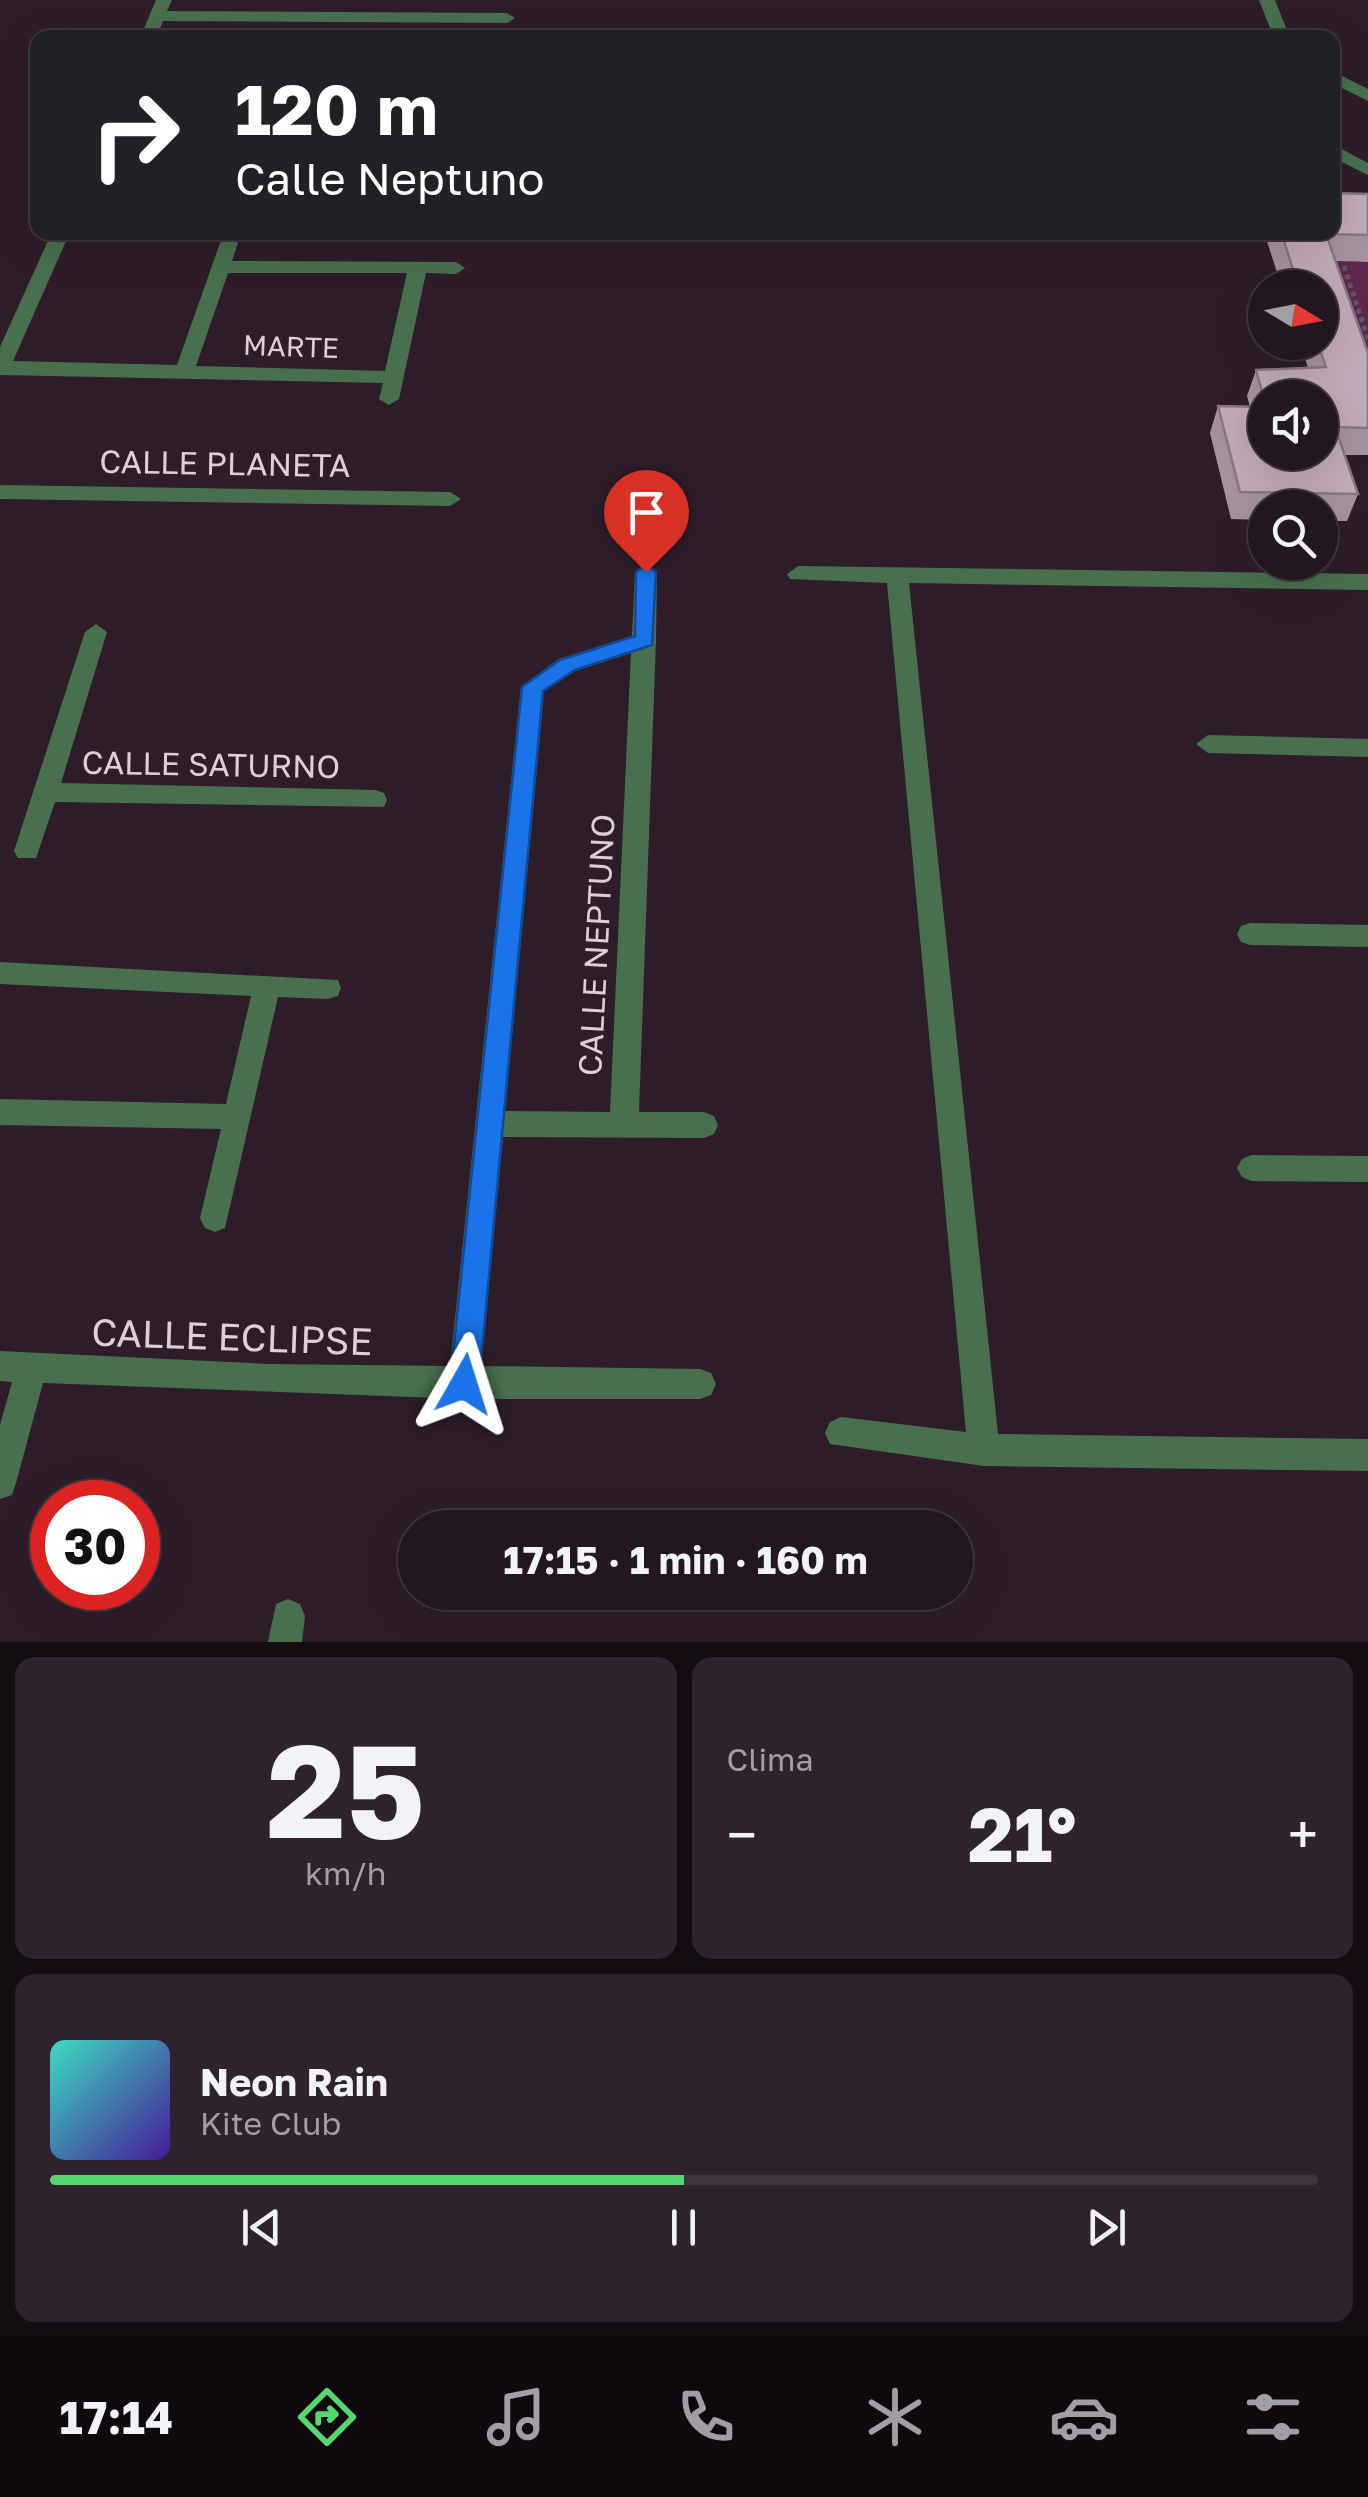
<!DOCTYPE html>
<html lang="es">
<head>
<meta charset="utf-8">
<style>
  :root { --surface:#22161f; --page:#2e232c; --text:#f1f3f6; --muted:#a29fa4; --line:#3f353d; --accent:#55d671 }
  body { margin:0; font-family:"Golos Text",sans-serif; background:var(--page); color:var(--text); height:100vh; display:flex; flex-direction:column; font-size:38px; white-space:nowrap }
  * { box-sizing:border-box; margin:0 }
  p { font-size:32px; color:var(--muted) }
  .icon { flex:none; width:55px; height:55px; fill:none; stroke:currentColor; stroke-width:2; stroke-linecap:round; stroke-linejoin:round }
  .map { position:relative; height:1642px; overflow:hidden }
  .sheet { display:flex; flex-direction:column; gap:15px; padding:15px; background:#130c11; flex:1 }
  .sheet>* { flex:none }
  .top-card { position:absolute; left:30px; top:30px; width:1310px; height:210px; border-radius:20px; box-shadow:0 10px 40px #0002,0 0 0 2px var(--line); background:#202124; color:#fff; overflow:hidden }
  .needle { width:65px; rotate:100deg }
  .tools { position:absolute; left:1248px; top:270px; display:grid; gap:20px }
  .tools a { display:grid; place-items:center; width:90px; height:90px; border-radius:50%; background:var(--surface); box-shadow:0 10px 40px #0002,0 0 0 2px var(--line); font-size:50px }
  .speed { position:absolute; left:30px; top:1480px; display:flex; gap:20px; font-size:50px; font-weight:700; text-align:center }
  .speed>* { display:grid; place-content:center; width:130px; height:130px; border-radius:50%; background:var(--surface); box-shadow:0 10px 40px #0002,0 0 0 2px var(--line); line-height:1 }
  .speed .limit { border:15px solid #d22; background:#fff; color:#111 }
  .pin { position:absolute; display:grid; place-items:center; width:85px; height:85px; color:#fff; margin:-102px -42px; border-radius:50% 50% 50% 0; rotate:-45deg; box-shadow:0 0 10px #0007 }
  .pin .icon { rotate:45deg }
  .me { position:absolute; width:110px; margin:-55px; rotate:6deg; stroke-linejoin:round; filter:drop-shadow(0 0 8px #0008) }
  .turn { display:flex; align-items:center; gap:35px; height:210px; padding:0 40px; font-size:45px }
  .turn .icon { width:130px; height:130px; stroke-width:2.5 }
  .turn b { display:block; font-size:70px; line-height:85px }
  .big { font-size:75px; font-weight:700; line-height:1.1 }
  .sheet .card { flex:1; display:flex; flex-direction:column; justify-content:center; gap:15px; min-width:0; padding:0 35px; border-radius:20px; background:var(--page) }
  .sheet .dial { align-items:center; gap:0 }
  .dial b { font-size:130px; line-height:1 }
  .song { display:flex; align-items:center; gap:30px }
  .cover { width:120px; height:120px; border-radius:15px; background:linear-gradient(135deg,hsl(170 70% 55%),hsl(260 70% 35%)) }
  .played { height:10px; border-radius:5px; background:linear-gradient(90deg,var(--accent) 50%,var(--line) 50%) }
  .keys { display:flex; justify-content:space-around; direction:ltr }
  .heat { display:flex; justify-content:space-between; align-items:center; font-size:55px; direction:ltr }
  .sheet .tiles { flex:1; display:grid; gap:15px; grid-template-columns:1fr 1fr }
  .card:last-child { grid-column:span 2 }
  .trip { position:absolute; left:398px; top:1510px; width:575px; height:100px; border-radius:50px; background:var(--surface); box-shadow:0 10px 40px #0002,0 0 0 2px var(--line); font-weight:700; line-height:100px; text-align:center }
  .tabs { display:flex; height:160px; justify-content:space-around; align-items:center; background:#0e090c; color:var(--muted) }
  .tabs .icon { width:70px; height:70px }
  .tabs .current { color:var(--accent) }
  .tabs b { font-size:45px; color:var(--text) }
  .map>svg:first-child { display:block }
  .green { fill:#5c284d }
  .lines { fill:none; stroke-linecap:round; stroke-linejoin:round }
  .path { stroke:#64545f; stroke-width:5; stroke-dasharray:5 4; stroke-linecap:butt }
  .minor { fill:#48704e; fill-rule:evenodd }
  .wall { fill:#a6929f; fill-rule:evenodd }
  .building { fill:#c1aab9; stroke:#877782; stroke-width:2.5 }
  .route { fill:#1a73e8; stroke:#114b97; stroke-width:2.5 }
  .labels { text-anchor:middle; dominant-baseline:central; stroke-width:10; stroke-linejoin:round; paint-order:stroke }
  .far-street-label { font-size:28px; fill:#dccfd7; stroke:#2e1d29 }
  .street-label { font-size:32px; fill:#dccfd7; stroke:#2e1d29 }
  .near-street-label { font-size:38px; fill:#dccfd7; stroke:#2e1d29 }
</style>
</head>
<body>
<div class="map">
<svg width="1368" height="1642" viewBox="0 0 1368 1642">
  <rect width="100%" height="100%" fill="#2e1d29"/>
  <polygon class="green" points="1274,259 1368,262 1368,409 1320,288"/>
  <g class="lines">
    <polyline class="path" points="1344,266 1368,339"/>
    <g class="minor">
      <polygon points="156,0 172,0 167,11 507,13 515,18 507,23 163,21 156,38 140,38"/>
      <polygon points="1259,0 1275,0 1290,38 1274,38"/>
      <polygon points="1332,71 1368,89 1368,101 1332,83"/>
      <polygon points="1332,144 1368,163 1368,175 1332,157"/>
      <path d="M52 232H70L13 361 177 365 220 243 229 238 238 243 232 261 456 262 465 268 456 274 426 273 399 399 389 405 379 399 383 383 0 375V347ZM228 273H407L385 371 196 366Z"/>
      <polygon points="0,485 450,492 461,499 450,506 0,499"/>
      <path d="M646 564 657 572 656 640 639 1112H704L714 1116 718 1125 714 1134 704 1138 503 1137 481 1366 700 1369 711 1373 716 1384 711 1395 700 1399H464L43 1383 16 1483 12 1495 0 1499V1425L12 1382 0 1381V1351L269 1364 450 1366 521 687 559 659 632 636 635 572ZM631 653 610 1112 505 1111 544 691 575 671Z"/>
      <polygon points="798,566 1368,574 1368,590 909,583 998,1434 1368,1439 1368,1471 984,1466 830,1444 825,1433 830,1422 841,1417 966,1432 887,583 790,579 787,574"/>
      <polygon points="96,624 107,632 61,783 375,790 384,793 387,800 384,807 55,802 36,858 18,858 14,851 85,632"/>
      <polygon points="1208,735 1368,739 1368,757 1208,753 1196,744"/>
      <polygon points="1250,923 1368,925 1368,947 1250,945 1241,942 1237,934 1241,926"/>
      <polygon points="0,962 338,980 341,988 338,996 328,999 278,997 225,1228 215,1232 205,1228 200,1218 221,1129 0,1125 0,1099 226,1104 251,996 0,984"/>
      <polygon points="1252,1155 1368,1156 1368,1182 1252,1181 1242,1177 1237,1168 1242,1159"/>
      <polygon points="288,1599 300,1604 305,1616 302,1642 268,1642 276,1604"/>
    </g>
  </g>
  <path class="wall" d="M1368 194V262L1336 261 1368 353V455H1344L1358 494 1347 521H1320V508H1265V520L1231 519 1210 433 1218 406 1250 407 1247 396 1256 370 1308 368 1300 342H1320V288H1282L1264 232H1332ZM1265 398 1320 452H1265Z"/>
  <polygon class="building" points="1332,193 1368,194 1368,235 1326,234 1368,353 1368,428 1335,427 1358,494 1240,492 1218,406 1265,407 1265,452 1320,452 1320,398 1265,398 1265,402 1256,370 1326,367 1317,342 1320,342 1320,288 1299,288 1281,232 1332,232"/>
  <polygon class="route" points="646,565 656,572 652,645 575,670 543,691 479,1384 474,1394 464,1398 454,1394 450,1384 522,687 560,660 635,636 636,572"/>
  <g class="labels">
    <g class="far-street-label">
      <text transform="translate(291 346) rotate(2)">MARTE</text>
    </g>
    <g class="street-label">
      <text transform="translate(225 463) rotate(1)">CALLE PLANETA</text>
      <text transform="translate(211 764) rotate(1)">CALLE SATURNO</text>
      <text transform="translate(596 945) rotate(-87)">CALLE NEPTUNO</text>
    </g>
    <g class="near-street-label">
      <text transform="translate(232 1336) rotate(2)">CALLE ECLIPSE</text>
    </g>
  </g>
</svg>
<div class="tools">
<a><svg class="needle" viewBox="-14 -14 28 28"><path d="M0-13l5 13h-10z" fill="#e53935"/><path d="M0 13l5-13h-10z" fill="#a29fa4"/></svg></a>
<a><svg class="icon" aria-label="sound" viewBox="0 0 24 24"><path d="M4 9h4l5-4v14l-5-4H4zM17 9q2 3 0 6"/></svg></a>
<a><svg class="icon" aria-label="search" viewBox="0 0 24 24"><circle cx="10" cy="10" r="6"/><path d="M15 15l6 6"/></svg></a>
</div>
<div class="speed"><div class="limit">30</div></div>
<div class="pin" style="left:646px;top:572px;background:#d93025"><svg class="icon" aria-label="arrive" viewBox="0 0 24 24"><path d="M6 21V4h12l-3 4 3 4H6"/></svg></div>
<svg class="me" style="left:464px;top:1384px" viewBox="-20 -20 40 40"><path d="M0-17L14 15 0 8-14 15z" fill="#1a73e8" stroke="#fff" stroke-width="4"/></svg>
<div class="trip">17:15 · 1 min · 160 m</div>
<div class="top-card">
<div class="turn"><svg class="icon" aria-label="right" viewBox="0 0 24 24"><path d="M7 20v-9h11M14 6l5 5-5 5"/></svg><div><b>120 m</b>Calle Neptuno</div></div>
</div>
</div>
<section class="sheet">
<div class="tiles">
<div class="card dial"><b>25</b><p>km/h</p></div>
<div class="card"><p>Clima</p>
<div class="heat"><a>−</a><b class="big">21°</b><a>+</a></div>
</div>
<div class="card">
<div class="song"><i class="cover"></i><div><b>Neon Rain</b><p>Kite Club</p></div></div>
<div class="played"></div>
<div class="keys"><svg class="icon" aria-label="previous" viewBox="0 0 24 24"><path d="M18 5L8 12l10 7zM5 5v14"/></svg><svg class="icon" aria-label="pause" viewBox="0 0 24 24"><path d="M8 5v14M16 5v14"/></svg><svg class="icon" aria-label="next" viewBox="0 0 24 24"><path d="M6 5l10 7-10 7zM19 5v14"/></svg></div>
</div>
</div>
</section>
<nav class="tabs">
<b>17:14</b>
<svg class="icon current" aria-label="directions" viewBox="0 0 24 24"><path d="M12 3l9 9-9 9-9-9zM9 14v-3h6M13 9l2 2-2 2"/></svg>
<svg class="icon" aria-label="music" viewBox="0 0 24 24"><path d="M9 18V5l10-2v13"/><circle cx="6" cy="18" r="3"/><circle cx="16" cy="16" r="3"/></svg>
<svg class="icon" aria-label="phone" viewBox="0 0 24 24"><path d="M5 4h4l2 5-3 2q2 4 5 5l2-3 5 2v4C11 20 4 13 5 4z"/></svg>
<svg class="icon" aria-label="climate" viewBox="0 0 24 24"><path d="M12 3v18M4 7l16 10M4 17L20 7"/></svg>
<svg class="icon" aria-label="car" viewBox="0 0 24 24"><path d="M5 17H2v-5l4-1 3-4h7l3 4 3 1v5h-3M9 17h6M6 11h13"/><circle cx="7" cy="17" r="2"/><circle cx="17" cy="17" r="2"/></svg>
<svg class="icon" aria-label="filters" viewBox="0 0 24 24"><path d="M4 7h16M4 17h16"/><circle cx="9" cy="7" r="2"/><circle cx="15" cy="17" r="2"/></svg>
</nav>
</body>
</html>
